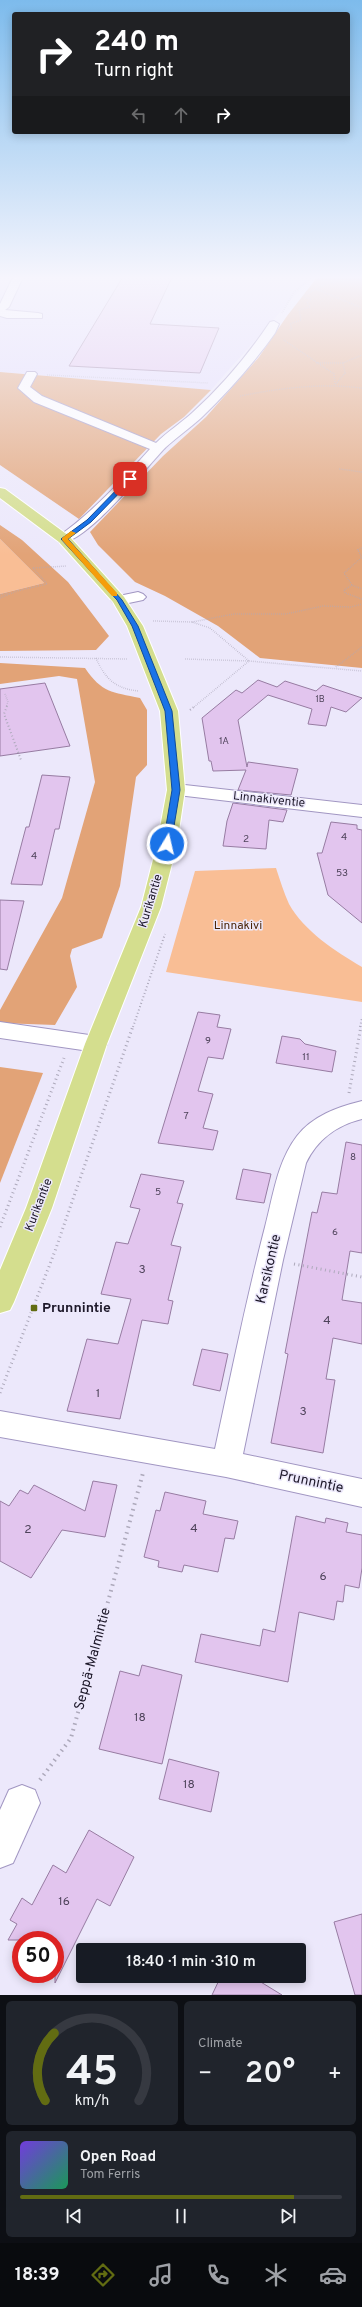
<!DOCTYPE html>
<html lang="en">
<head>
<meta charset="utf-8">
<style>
  :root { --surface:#171b24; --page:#20242c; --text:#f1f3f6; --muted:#9ea1a6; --line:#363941; --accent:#626c12 }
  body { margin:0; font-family:Overpass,sans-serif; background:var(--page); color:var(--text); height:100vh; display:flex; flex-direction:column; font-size:15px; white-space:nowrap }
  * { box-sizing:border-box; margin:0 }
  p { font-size:13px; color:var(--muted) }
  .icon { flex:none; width:22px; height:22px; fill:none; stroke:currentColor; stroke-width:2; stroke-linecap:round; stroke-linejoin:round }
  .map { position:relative; height:1995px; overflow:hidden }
  .drawer { display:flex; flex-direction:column; gap:6px; padding:6px; background:#0d0f14; flex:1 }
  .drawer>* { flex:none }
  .guide { position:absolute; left:12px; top:12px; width:338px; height:122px; border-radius:4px; box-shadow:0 2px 10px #0003; background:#202124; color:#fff; overflow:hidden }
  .speed { position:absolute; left:12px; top:1931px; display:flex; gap:8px; font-size:20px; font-weight:700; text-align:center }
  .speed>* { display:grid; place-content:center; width:52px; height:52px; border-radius:50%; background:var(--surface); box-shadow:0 2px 10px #0003; line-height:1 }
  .speed .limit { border:6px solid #d22; background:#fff; color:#111 }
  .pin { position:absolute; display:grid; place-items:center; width:34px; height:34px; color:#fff; margin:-17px; border-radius:8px; box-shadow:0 2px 6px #0006 }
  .me { position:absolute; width:44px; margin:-22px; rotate:9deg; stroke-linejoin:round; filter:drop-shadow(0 0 3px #0008) }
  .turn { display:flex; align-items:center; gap:14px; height:84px; padding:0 16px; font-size:18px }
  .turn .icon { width:52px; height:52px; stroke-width:2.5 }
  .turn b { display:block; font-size:28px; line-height:34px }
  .lanes { display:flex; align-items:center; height:38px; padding:0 16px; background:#0003; justify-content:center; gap:20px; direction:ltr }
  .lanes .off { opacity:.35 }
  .big { font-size:30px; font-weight:600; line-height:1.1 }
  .drawer .card { flex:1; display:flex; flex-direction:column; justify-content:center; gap:6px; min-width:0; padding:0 14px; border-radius:6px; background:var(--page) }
  .drawer .dial { align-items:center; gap:0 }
  .dial svg { height:104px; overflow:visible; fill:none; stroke:var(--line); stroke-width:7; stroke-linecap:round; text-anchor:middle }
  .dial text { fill:var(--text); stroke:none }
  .song { display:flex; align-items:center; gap:12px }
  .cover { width:48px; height:48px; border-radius:6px; background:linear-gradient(135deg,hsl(260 70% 55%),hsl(150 70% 35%)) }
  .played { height:4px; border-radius:2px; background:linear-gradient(90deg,var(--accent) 85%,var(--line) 85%) }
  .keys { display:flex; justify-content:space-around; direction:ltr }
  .heat { display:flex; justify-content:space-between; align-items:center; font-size:22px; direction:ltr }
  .drawer .tiles { flex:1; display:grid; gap:6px; grid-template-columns:1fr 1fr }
  .card:last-child { grid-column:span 2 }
  .trip { position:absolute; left:76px; top:1943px; width:230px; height:40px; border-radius:4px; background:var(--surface); box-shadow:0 2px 10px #0003; font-weight:600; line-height:40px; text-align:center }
  .dock { display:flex; height:64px; justify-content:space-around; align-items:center; background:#090b0e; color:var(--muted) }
  .dock .icon { width:28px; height:28px }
  .dock .selected { color:var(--accent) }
  .dock b { font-size:18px; color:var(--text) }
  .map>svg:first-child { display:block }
  .built { fill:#e3dcfc }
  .green { fill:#f9be95 }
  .forest { fill:#e2a377 }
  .building { fill:#e2c5ee; stroke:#977ca2 }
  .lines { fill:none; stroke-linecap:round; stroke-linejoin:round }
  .minor-casing { stroke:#a196c2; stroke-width:2 }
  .major-casing { stroke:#fff; stroke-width:2 }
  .path-far3 { stroke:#ada9bb; stroke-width:1.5; stroke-dasharray:0.5 1.5; stroke-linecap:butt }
  .path-far2 { stroke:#ada9bb; stroke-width:2; stroke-dasharray:1 2.5; stroke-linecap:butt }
  .path-far1 { stroke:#ada9bb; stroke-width:3; stroke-dasharray:1 3.5; stroke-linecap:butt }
  .path { stroke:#ada9bb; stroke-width:4; stroke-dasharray:1.5 4.5; stroke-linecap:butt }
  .minor { fill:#fff; fill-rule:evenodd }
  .major { fill:#d4de8e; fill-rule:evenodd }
  .route { fill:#1a73e8; stroke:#114b97 }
  .slow { fill:#f59e0b }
  .poi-dot { fill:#626c12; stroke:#ece8fb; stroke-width:1.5 }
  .labels { text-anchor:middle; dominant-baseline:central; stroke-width:3; stroke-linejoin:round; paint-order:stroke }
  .far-number-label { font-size:9px; fill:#4e435a }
  .number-label { font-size:10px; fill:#4e435a }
  .street-label { font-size:12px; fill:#1d1829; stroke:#ece8fb }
  .park-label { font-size:12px; fill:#461f00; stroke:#ece8fb }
  .near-number-label { font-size:12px; fill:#4e435a }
  .near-street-label { font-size:14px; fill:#1d1829; stroke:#ece8fb }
  .near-poi-label { font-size:14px; font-weight:bold; fill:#1d1829; stroke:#ece8fb; text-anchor:start }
</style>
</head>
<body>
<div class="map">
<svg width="362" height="1995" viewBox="0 0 362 1995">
  <rect width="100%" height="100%" fill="#ece8fb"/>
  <polygon class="built" points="0,275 313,275 211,390 0,372"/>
  <g class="green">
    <polygon points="0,539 44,583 0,594"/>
    <path d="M276 868C280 880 284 893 289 904 304 931 335 951 362 967V1002L166 972 195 871Z"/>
  </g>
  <g class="forest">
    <polygon points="319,275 362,275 362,668 260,658 218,626 165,596 135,582 98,545 90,532 163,456 206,417 259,357 287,316"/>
    <polygon points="0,372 211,390 184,417 161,434 79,519 0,465"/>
    <polygon points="0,525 22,540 68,582 109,636 96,650 0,651 0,594 44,583 0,539"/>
    <path d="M0 663 85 668C102 693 112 692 140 698L147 710V765L136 777 120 886 102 938 72 949 70 956 77 987 55 1025 0 1023V1010L62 898 95 782 77 679 59 676 0 684Z"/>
    <polygon points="0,1067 43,1073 0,1183"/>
  </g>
  <g class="building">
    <polygon points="124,275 173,275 150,324 219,328 200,373 69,366"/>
    <polygon points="258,680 277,687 285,681 316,691 323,685 362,698 346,712 331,707 326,726 308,724 312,709 268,695 238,720 247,767 248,762 298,769 291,795 238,790 246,770 213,771 211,761 209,761 202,718 236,690 242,693"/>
    <polygon points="45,683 70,746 0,756 0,689"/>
    <polygon points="42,775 70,777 59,829 55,829 42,885 11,884 26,827 29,827"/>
    <polygon points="233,803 287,810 283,822 269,820 266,849 223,846 227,821"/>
    <polygon points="331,822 357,825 357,829 362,830 362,923 328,895 317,853 322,853"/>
    <polygon points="0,900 24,901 7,970 0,969"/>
    <polygon points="198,1012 220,1015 217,1027 231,1029 223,1059 208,1057 198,1091 213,1094 203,1128 218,1131 213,1150 158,1143"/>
    <polygon points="282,1036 300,1039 305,1044 336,1051 332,1072 276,1063"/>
    <polygon points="346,1142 362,1145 362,1253 350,1251 342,1300 362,1303 362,1344 333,1338 326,1379 335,1380 323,1453 271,1443 288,1354 285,1353 312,1212 317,1213 322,1192 337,1194"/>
    <polygon points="243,1169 271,1174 264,1203 236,1199"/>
    <polygon points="141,1174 184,1181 177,1203 183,1204 171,1245 181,1247 168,1300 173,1301 168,1324 142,1320 120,1419 67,1411 87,1339 118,1344 131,1299 101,1294 116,1242 128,1244 140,1209 130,1207"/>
    <polygon points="202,1349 228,1354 220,1391 193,1385"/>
    <polygon points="93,1481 117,1485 105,1537 62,1530 31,1578 0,1561 0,1501 9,1506 20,1490 28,1494 34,1485 85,1511"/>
    <polygon points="165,1492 206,1501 203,1514 238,1521 234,1539 225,1538 218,1572 184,1565 182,1572 158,1567 159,1561 144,1557 156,1510 160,1511"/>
    <polygon points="296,1516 325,1523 326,1518 348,1523 346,1532 362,1535 362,1568 359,1588 345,1585 343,1602 337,1601 334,1620 299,1612 288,1682 195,1662 201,1634 260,1646 263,1629 275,1632"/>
    <polygon points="142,1665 182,1675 162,1764 99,1749 120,1671 139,1676"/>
    <polygon points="169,1759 219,1772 211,1812 159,1799"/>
    <polygon points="89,1830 134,1857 110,1906 97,1899 55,1983 55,1940 8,1940 17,1924 10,1920 22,1898 32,1905 53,1865 66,1873"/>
    <polygon points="362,1914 362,1995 355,1995 334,1922"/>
    <polygon points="221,1976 251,1976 282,1995 212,1995"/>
  </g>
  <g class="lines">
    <g class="minor-casing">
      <g id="minor">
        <polygon points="14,275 24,275 9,307 5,310 38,313 42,314 42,318 7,318 0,316 0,304"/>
        <path d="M274 321 279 324 275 333C254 363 228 392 201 418 190 428 177 437 166 447 148 465 83 548 59 542L57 539 59 536C94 511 121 481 150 449L34 402 18 388 27 372H35L37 374 30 387 42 396 156 443C167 432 181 423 192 413 222 386 248 355 270 322Z"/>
        <polygon points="138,592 143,594 146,597 143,600 119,605 114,603 111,600 114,597"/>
        <polygon points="176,784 362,805 362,817 169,794 167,790 169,786"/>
        <polygon points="0,1022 96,1036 104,1038 107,1044 104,1050 96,1052 0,1038"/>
        <path d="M362 1101V1119C337 1125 317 1140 306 1163L283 1260 243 1454 362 1479V1507L226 1477 0 1437V1411L215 1449C231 1375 246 1300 265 1227 273 1197 277 1162 297 1136 313 1116 337 1107 362 1101Z"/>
        <polygon points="22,1785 35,1790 40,1803 13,1863 0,1868 0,1810 9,1790"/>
      </g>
    </g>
    <g class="major-casing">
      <polygon id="major" points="0,488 5,489 69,536 124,597 143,626 178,711 185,790 177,844 161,907 107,1044 52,1208 14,1302 10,1310 0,1313 0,1270 26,1208 85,1044 141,907 157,844 167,790 160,711 127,626 113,602 59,542 0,498"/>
    </g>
    <g class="path-far3">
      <polyline points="313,278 327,275"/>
      <polyline points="316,289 362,308"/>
      <polyline points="282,313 294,292 315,275"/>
      <polyline points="290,330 292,328 290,324 301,320 299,310 310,307 307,303 311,299 304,297 305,295 322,285 344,280 348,275"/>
      <polyline points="284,340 334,374 335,384"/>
      <polyline points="316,363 343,363 362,355"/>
      <polyline points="47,375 208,383"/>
      <polyline points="336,384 345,373 343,363"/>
      <path d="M240 396C281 388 320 383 362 388"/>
      <polyline points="339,469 362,472"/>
      <polyline points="362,548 358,550 362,558"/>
      <polyline points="361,558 344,573 352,585 362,589"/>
      <polyline points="33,568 66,566"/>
      <polyline points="352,585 344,590 345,593 362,599"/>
      <polyline points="0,595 9,593"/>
      <polyline points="0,598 17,591 47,584 33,568"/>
      <polyline points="153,621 192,622 210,628 249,661 194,707"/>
      <polyline points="192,622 234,614 286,614 323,606 351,607 362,604"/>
      <polyline points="0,657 127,659"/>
      <path d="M96 658C105 679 116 689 139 691"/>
      <polyline points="185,659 249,661 362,671"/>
      <polyline points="336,667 362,647"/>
      <polyline points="5,694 8,702 6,707"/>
    </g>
    <g class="path-far2">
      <polyline points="7,706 4,714 21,760"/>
      <polyline points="190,710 195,706"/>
      <polyline points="133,1027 165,934"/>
      <polyline points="360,1027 362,1018"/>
    </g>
    <g class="path-far1">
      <polyline points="349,1093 361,1026"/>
      <polyline points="0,1227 64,1058"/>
      <polyline points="294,1264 362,1277"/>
      <polyline points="0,1393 55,1251 133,1026"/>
    </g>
    <polyline class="path" points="40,1780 71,1738 143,1473"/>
    <use href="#minor" class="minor"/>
    <use href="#major" class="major"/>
  </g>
  <linearGradient id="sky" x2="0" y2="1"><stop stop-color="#7dbbec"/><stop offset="0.5" stop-color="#f6f5fd"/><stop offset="1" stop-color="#f6f5fd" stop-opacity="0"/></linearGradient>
  <rect width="362" height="555" fill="url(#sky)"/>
  <polygon class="route" points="128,478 133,479 91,522 68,539 122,600 138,626 172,711 180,790 171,844 167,846 163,844 172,790 165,711 132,626 117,600 61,539 87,520"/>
  <polygon class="slow" points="71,531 76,533 68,539 117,593 117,596 112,596 62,540 62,538"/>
  <rect class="poi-dot" x="30" y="1304" width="8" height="8" rx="2"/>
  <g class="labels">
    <g class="far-number-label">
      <text x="320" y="699">1B</text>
    </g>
    <g class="number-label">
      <text x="224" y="741">1A</text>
      <text x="344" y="837">4</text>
      <text x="246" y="839">2</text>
      <text x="34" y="856">4</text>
      <text x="342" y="873">53</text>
      <text x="208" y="1041">9</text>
      <text x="306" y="1057">11</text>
      <text x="186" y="1116">7</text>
      <text x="353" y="1157">8</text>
      <text x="158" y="1192">5</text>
      <text x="335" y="1232">6</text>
    </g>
    <g class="street-label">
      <text transform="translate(269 800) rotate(6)">Linnakiventie</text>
      <text transform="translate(151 901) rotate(-73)">Kurikantie</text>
      <text transform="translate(39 1205) rotate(-69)">Kurikantie</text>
    </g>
    <g class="park-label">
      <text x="238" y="926">Linnakivi</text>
    </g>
    <g class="near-number-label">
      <text x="142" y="1270">3</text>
      <text x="327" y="1321">4</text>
      <text x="98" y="1394">1</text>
      <text x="303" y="1412">3</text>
      <text x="194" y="1529">4</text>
      <text x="28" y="1530">2</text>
      <text x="323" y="1577">6</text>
      <text x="140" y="1718">18</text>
      <text x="189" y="1785">18</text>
      <text x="64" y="1902">16</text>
    </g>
    <g class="near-street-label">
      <text transform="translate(269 1269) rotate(-77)">Karsikontie</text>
      <text transform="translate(311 1482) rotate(12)">Prunnintie</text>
      <text transform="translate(93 1659) rotate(-75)">Seppä-Malmintie</text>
    </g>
    <g class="near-poi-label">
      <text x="42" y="1308">Prunnintie</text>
    </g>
  </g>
</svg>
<div class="speed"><div class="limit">50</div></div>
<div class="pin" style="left:130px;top:479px;background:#d93025"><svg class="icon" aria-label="arrive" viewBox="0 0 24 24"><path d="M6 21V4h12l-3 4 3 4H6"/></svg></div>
<svg class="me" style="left:167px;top:844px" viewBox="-20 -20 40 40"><circle r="17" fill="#1a73e8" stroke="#fff" stroke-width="3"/><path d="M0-11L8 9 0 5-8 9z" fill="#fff"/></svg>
<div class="trip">18:40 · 1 min · 310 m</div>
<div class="guide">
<div class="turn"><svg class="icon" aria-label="right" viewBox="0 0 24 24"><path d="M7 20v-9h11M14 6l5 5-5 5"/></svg><div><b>240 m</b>Turn right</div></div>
<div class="lanes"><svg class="icon off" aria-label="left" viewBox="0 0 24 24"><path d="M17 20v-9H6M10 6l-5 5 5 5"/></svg><svg class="icon off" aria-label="ahead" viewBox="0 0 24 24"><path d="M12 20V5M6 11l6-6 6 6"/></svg><svg class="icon" aria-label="right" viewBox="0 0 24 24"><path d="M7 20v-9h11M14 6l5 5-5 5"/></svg></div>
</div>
</div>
<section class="drawer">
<div class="tiles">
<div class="card dial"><svg viewBox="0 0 100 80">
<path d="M14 69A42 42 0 1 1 86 69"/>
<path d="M14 69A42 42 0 0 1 21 17" stroke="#626c12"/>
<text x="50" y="56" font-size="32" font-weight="700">45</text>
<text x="50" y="72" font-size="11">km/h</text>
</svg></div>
<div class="card"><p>Climate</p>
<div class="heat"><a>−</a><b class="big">20°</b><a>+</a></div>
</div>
<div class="card">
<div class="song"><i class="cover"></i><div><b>Open Road</b><p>Tom Ferris</p></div></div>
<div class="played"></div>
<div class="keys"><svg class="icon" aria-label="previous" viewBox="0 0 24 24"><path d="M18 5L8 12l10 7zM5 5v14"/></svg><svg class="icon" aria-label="pause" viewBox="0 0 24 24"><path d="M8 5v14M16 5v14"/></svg><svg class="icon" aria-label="next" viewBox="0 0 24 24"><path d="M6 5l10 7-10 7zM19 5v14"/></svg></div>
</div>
</div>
</section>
<nav class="dock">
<b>18:39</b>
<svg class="icon selected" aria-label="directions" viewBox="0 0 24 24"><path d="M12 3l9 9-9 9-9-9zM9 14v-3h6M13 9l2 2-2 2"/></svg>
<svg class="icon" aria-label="music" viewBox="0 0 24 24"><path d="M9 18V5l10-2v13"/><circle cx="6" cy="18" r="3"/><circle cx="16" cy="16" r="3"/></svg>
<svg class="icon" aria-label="phone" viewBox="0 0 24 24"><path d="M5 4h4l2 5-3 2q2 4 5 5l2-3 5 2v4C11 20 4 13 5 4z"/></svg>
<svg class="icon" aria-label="climate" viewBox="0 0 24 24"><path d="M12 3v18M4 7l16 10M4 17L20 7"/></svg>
<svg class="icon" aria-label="car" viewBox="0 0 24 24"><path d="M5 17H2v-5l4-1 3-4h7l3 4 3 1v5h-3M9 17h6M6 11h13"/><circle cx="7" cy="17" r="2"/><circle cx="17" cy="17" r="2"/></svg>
</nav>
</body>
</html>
